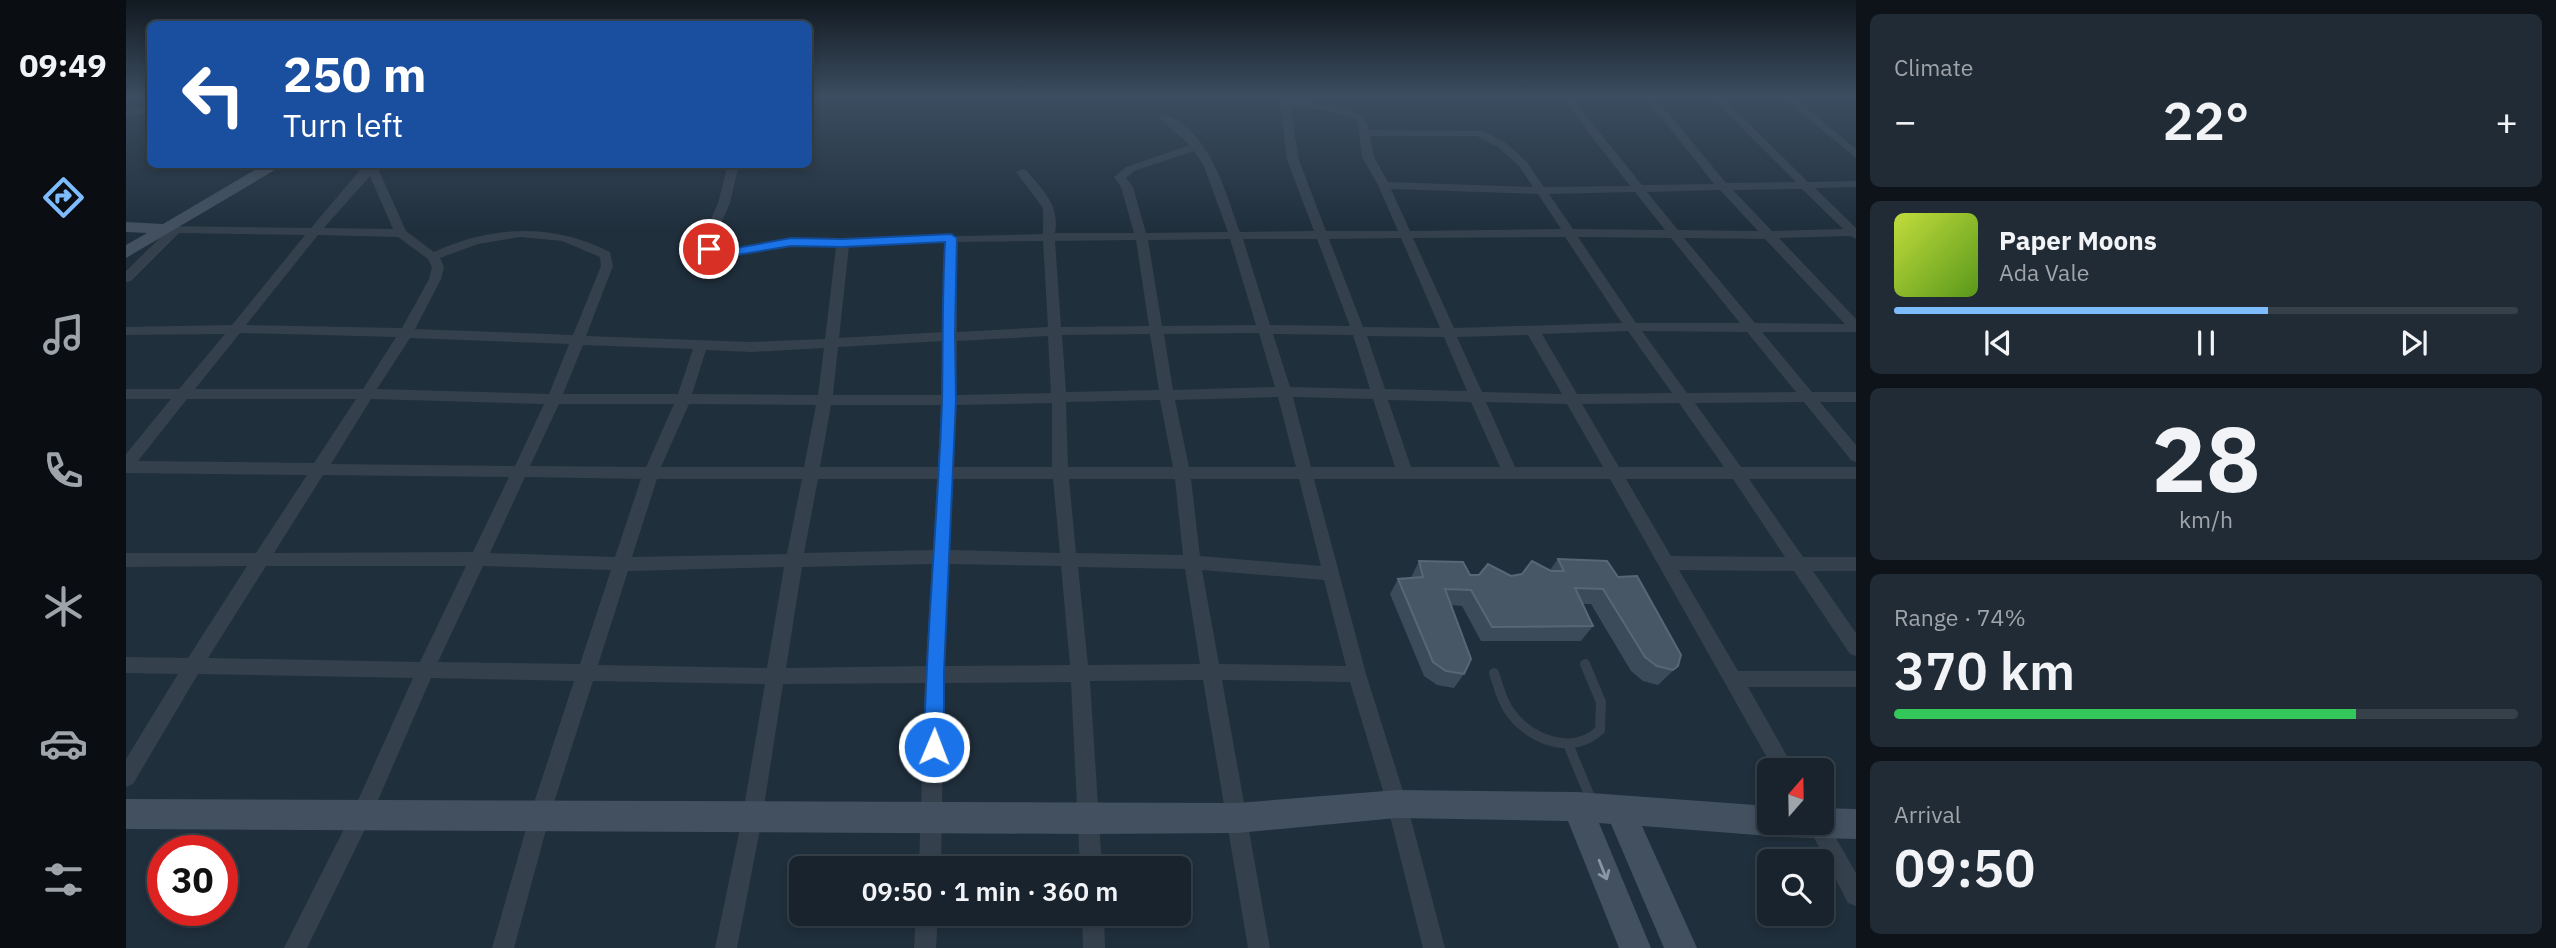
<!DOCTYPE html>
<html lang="en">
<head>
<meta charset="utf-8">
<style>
  :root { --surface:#18232d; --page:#212b35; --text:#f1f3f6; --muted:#9fa4aa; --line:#364049; --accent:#7dbdff }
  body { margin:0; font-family:"IBM Plex Sans",sans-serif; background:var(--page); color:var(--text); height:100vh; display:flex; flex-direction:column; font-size:26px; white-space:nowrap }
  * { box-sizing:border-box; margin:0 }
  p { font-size:23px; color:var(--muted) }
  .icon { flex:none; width:38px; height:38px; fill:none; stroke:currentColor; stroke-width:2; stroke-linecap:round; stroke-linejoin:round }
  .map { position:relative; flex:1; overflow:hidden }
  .sheet { display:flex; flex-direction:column; gap:14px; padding:14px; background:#0d1319; width:700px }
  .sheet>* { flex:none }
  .guide { position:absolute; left:21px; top:21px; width:665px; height:147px; border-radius:10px; box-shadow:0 4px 10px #0003,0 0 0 2px var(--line); background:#1a4fa0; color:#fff; overflow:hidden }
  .needle { width:46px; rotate:20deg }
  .fabs { position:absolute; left:1631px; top:758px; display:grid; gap:14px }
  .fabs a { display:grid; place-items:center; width:77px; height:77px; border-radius:10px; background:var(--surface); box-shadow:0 4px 10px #0003,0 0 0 2px var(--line); font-size:35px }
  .speed { position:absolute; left:21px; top:835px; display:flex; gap:14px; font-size:35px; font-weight:700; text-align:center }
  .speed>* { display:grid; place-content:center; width:91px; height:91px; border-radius:50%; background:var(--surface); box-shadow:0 4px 10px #0003,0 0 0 2px var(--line); line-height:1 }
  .speed .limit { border:10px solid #d22; background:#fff; color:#111 }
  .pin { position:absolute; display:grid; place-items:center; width:60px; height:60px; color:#fff; margin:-30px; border:4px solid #fff; border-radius:50%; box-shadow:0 2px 7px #0007 }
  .me { position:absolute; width:77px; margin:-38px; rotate:1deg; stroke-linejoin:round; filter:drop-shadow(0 0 5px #0008) }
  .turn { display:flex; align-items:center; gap:24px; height:147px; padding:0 21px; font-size:32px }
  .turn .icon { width:91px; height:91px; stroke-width:2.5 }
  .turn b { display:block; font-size:49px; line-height:60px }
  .big { font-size:52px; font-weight:600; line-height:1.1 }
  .sheet .tile { flex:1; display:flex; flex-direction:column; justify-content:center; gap:10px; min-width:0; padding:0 24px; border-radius:10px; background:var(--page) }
  .sheet .dial { align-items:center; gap:0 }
  .dial b { font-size:91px; line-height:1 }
  .song { display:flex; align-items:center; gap:21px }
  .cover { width:84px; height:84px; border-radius:10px; background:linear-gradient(135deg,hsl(70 70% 55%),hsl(90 70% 35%)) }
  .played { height:7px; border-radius:4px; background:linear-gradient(90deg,var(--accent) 60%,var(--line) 60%) }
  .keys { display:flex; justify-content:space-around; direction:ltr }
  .heat { display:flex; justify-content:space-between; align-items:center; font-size:38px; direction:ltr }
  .charge { height:10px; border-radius:5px; background:linear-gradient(90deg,#34c759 74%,var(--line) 0) }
  .trip { position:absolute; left:663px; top:856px; width:402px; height:70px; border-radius:10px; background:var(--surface); box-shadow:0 4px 10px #0003,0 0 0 2px var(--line); font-weight:600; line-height:70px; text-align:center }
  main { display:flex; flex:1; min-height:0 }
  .dock { display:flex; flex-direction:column; width:126px; justify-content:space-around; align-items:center; background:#0a0e12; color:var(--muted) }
  .dock .icon { width:49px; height:49px }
  .dock .active { color:var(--accent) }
  .dock b { font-size:32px; color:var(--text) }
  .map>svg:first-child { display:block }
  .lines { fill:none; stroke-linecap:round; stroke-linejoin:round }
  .lane { stroke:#34404c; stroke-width:10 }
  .street { fill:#34404c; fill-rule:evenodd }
  .secondary { fill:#42505f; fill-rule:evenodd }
  .wall { fill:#3b4b5a }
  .building { fill:#475766; stroke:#586775; stroke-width:2 }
  .oneway { stroke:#8996a3 }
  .route { fill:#1a73e8; stroke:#114b97; stroke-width:2 }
</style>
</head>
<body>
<main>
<nav class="dock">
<b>09:49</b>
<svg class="icon active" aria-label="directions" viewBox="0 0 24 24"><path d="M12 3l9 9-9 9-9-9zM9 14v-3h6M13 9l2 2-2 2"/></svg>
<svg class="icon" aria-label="music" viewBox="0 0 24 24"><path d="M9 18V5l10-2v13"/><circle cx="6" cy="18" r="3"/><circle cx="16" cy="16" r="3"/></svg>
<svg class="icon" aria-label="phone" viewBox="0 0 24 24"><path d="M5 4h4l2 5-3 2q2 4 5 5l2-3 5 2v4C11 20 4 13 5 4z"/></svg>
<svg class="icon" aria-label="climate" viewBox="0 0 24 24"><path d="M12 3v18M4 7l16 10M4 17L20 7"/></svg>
<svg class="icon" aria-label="car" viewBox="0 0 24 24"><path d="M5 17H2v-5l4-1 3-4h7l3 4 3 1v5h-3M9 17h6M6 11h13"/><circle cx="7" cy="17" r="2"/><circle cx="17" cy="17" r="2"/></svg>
<svg class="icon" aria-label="filters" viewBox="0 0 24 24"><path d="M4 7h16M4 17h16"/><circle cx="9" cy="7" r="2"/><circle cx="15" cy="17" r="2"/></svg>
</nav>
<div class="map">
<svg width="1730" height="948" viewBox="0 0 1730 948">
  <rect width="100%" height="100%" fill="#202f3c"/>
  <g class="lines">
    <g class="lane">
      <path d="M1368 673C1372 685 1375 698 1382 709 1401 739 1446 757 1474 730L1475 702 1459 664"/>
      <polyline points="1442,744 1464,797 1470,800"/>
    </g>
    <g class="street">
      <path d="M1435 97H1445L1516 185 1588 184 1519 97H1529L1600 183 1670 182 1585 97H1596L1682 182 1730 181V187L1689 188 1730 228V239L1724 236 1653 238 1730 319V332H1636L1686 392H1730V402H1694L1730 445V462L1725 460 1678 402 1569 403 1615 467H1730V479H1623L1677 557H1730V571H1687L1730 633V656L1724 654 1668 571 1553 570 1612 671H1730V687H1622L1669 770H1648L1484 479H1188L1240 674 1281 804 1319 948H1297L1261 804 1224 682 1096 680 1144 948H1122L1077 680 964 681 976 868H954L945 682 818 683 815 868H793L799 683 657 684 636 819 611 948H589L616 819 639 684 467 681 424 815 388 948H366L404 815 448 681 305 678 243 821 181 948H158L229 807 287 678 72 674 7 784 0 787V759L52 674 0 673V657L62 658 121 566 0 567V553H130L181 475 0 473V454L45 399H0V389H53L99 334 0 335V327L106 325 179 235 53 233 5 281 0 282V271L40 232 35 229 37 226 185 228 239 164H250L280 231 308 252C367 225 427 223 484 252L487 266 460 336 625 342 699 339 710 247 665 246 605 257 582 255 574 244 592 203 602 164H613L604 203 586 244 590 248 605 249 665 238 717 239 917 234V208L890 172 896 169 900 170C917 190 934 205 929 233H1008L995 187 988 177 1000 167 1064 145 1034 119 1033 117 1038 114C1085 132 1098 189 1114 232L1188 231 1161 160 1154 102C1176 99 1240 104 1243 130L1357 131 1380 143 1401 162 1418 187 1504 186ZM1164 108 1200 110 1227 118 1232 123 1236 157 1252 185 1272 231H1200L1173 160ZM1244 136H1351L1372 147 1393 166 1407 187 1262 182 1248 157ZM1068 151 1077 164 1102 232 1020 233 1007 187 1000 178 1008 171ZM244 176 267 229 198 228ZM1265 189 1412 194 1435 229 1284 231ZM1676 189 1717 229 1646 231 1607 190ZM1594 190 1632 231 1552 230 1521 192ZM1509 192 1539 230 1447 229 1423 194ZM192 235 272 237 302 259 306 267 303 279 276 328 120 325ZM394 237 436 241 474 257 475 266 447 335 289 329 315 279 318 267 314 258 352 244ZM1439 237 1496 323 1328 328 1287 238ZM1452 237 1545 238 1614 323H1510ZM1275 238 1314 328 1237 327 1203 239ZM1558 238 1639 239 1719 324 1629 323ZM1104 239 1130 325 1036 326 1022 240ZM1117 239H1191L1224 326 1144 325ZM1010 240 1023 326 935 327 929 241ZM917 241 922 327 831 332V242ZM819 242 817 332 713 338 723 246ZM1502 331 1546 393 1451 394 1416 334ZM1516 331 1621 332 1670 392 1561 393ZM114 333 270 337 237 389H69ZM1133 333 1149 387 1047 390 1038 334ZM1024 334 1033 390 940 392 936 335ZM1147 334 1227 335 1244 389 1164 387ZM1402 335 1436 394 1356 392 1331 337ZM922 336 925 393 830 395 831 341ZM1241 336 1318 337 1341 391 1259 389ZM284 338 443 344 423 394 251 389ZM817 341 816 395H707L712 347ZM457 345 567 349 552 394H437ZM698 348 692 395 566 394 580 350 625 352ZM1152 397 1170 467H1063L1049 400ZM1167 397 1247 399 1269 467H1185ZM61 399H230L188 463 12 461ZM245 399 418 404 389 466 205 464ZM1034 400 1047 467H942L940 402ZM1262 400 1345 402 1374 467H1285ZM1360 402 1441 404 1477 467H1389ZM926 403V467H827L830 405ZM1553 403 1598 467H1493L1456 404ZM433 404H548L520 467 404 466ZM563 404 690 405 678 467H535ZM705 405H815L812 467H694ZM197 475 383 477 347 552 148 553ZM399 477 515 479 489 557 364 553ZM531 479H676L661 554 506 557ZM692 479H811L807 550 678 553ZM827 479H927L934 553 824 550ZM943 479H1049L1057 555 950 553ZM1065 479H1173L1195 566 1074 556ZM1500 479H1607L1659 557 1545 556ZM806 564 800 666 660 668 676 567ZM823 564 935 566 944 665 819 666ZM140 566H340L294 662 82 658ZM357 566 485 570 454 664 312 662ZM658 567 641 668 472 665 502 571ZM952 567 1059 569 1074 664 962 665ZM1076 570 1198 580 1220 666 1093 664Z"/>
      <polygon points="1656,97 1667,97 1730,149 1730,158"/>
      <polygon points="1721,97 1730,97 1730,102"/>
      <polygon points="24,107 24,113 0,116 0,110"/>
      <polygon points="1696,814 1730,873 1730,906 1722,903 1680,822 1696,822"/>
      <polygon points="790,914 812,914 810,948 788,948"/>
      <polygon points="956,914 978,914 979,948 957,948"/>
    </g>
    <g class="secondary">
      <polygon points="139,164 159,164 0,258 0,245 21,233 0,232 0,222 37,224"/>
      <polygon points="1271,790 1451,792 1643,806 1643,822 1696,822 1696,808 1730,809 1730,839 1659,837 1650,833 1643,836 1516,826 1571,948 1538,948 1485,824 1473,823 1525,948 1493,948 1442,821 1271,818 1111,833 963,834 0,829 0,799 1111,803"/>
    </g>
  </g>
  <polygon class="wall" points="1432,559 1481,561 1552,666 1532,685 1517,681 1505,671 1465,604 1457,604 1467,626 1455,641 1355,641 1336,606 1325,605 1338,674 1328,688 1311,685 1298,676 1264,594 1272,579 1285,578 1293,561 1344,575 1385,576 1424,570"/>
  <polygon class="building" points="1432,559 1481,561 1492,577 1511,576 1555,655 1552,666 1547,670 1531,666 1519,657 1477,589 1449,588 1467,626 1366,627 1345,590 1319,589 1345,659 1338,674 1320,671 1307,662 1272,579 1297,577 1293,561 1337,562 1344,575 1353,575 1362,564 1385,576 1396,574 1406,561 1425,571 1438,571"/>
  <defs><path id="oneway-shaft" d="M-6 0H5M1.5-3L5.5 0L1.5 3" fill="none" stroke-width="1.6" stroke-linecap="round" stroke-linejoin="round" transform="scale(1.75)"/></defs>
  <use class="oneway" href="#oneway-shaft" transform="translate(1477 870) rotate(68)"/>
  <linearGradient id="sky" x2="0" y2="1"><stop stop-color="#121a21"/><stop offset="0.42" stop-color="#3c4d61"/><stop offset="1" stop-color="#3c4d61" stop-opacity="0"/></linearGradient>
  <rect width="1730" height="229" fill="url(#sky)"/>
  <path class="route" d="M825 234 831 238 829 335 830 400 818 673V747L815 753 808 756 801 753 798 747C800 631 812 516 816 401 817 348 816 295 819 242L717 247 665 246 605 256 581 255 576 249 583 245 605 249 665 238 717 239Z"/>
</svg>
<div class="fabs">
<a><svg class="needle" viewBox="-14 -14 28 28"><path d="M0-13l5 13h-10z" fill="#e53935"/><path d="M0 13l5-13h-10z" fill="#9fa4aa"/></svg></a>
<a><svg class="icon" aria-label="search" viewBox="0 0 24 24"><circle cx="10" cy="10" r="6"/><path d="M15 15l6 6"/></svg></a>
</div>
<div class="speed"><div class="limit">30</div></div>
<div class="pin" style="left:583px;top:249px;background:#d93025"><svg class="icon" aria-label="arrive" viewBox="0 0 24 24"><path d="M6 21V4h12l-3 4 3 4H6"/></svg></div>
<svg class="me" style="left:808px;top:747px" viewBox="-20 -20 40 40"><circle r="17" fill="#1a73e8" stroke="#fff" stroke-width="3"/><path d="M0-11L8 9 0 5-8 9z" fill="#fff"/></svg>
<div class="trip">09:50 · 1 min · 360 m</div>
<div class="guide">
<div class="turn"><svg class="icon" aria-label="left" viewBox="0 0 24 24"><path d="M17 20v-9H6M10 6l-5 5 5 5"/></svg><div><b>250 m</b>Turn left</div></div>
</div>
</div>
<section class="sheet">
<div class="tile"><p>Climate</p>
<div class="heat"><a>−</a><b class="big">22°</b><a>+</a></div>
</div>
<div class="tile">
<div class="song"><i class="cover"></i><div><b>Paper Moons</b><p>Ada Vale</p></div></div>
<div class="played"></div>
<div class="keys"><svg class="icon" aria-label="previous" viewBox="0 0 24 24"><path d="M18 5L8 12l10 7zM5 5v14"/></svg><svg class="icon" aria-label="pause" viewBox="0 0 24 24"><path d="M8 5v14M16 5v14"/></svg><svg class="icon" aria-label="next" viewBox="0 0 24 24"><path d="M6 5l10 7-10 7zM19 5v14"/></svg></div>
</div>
<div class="tile dial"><b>28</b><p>km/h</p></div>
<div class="tile"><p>Range · 74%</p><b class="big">370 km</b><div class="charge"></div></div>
<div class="tile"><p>Arrival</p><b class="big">09:50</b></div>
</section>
</main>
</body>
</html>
